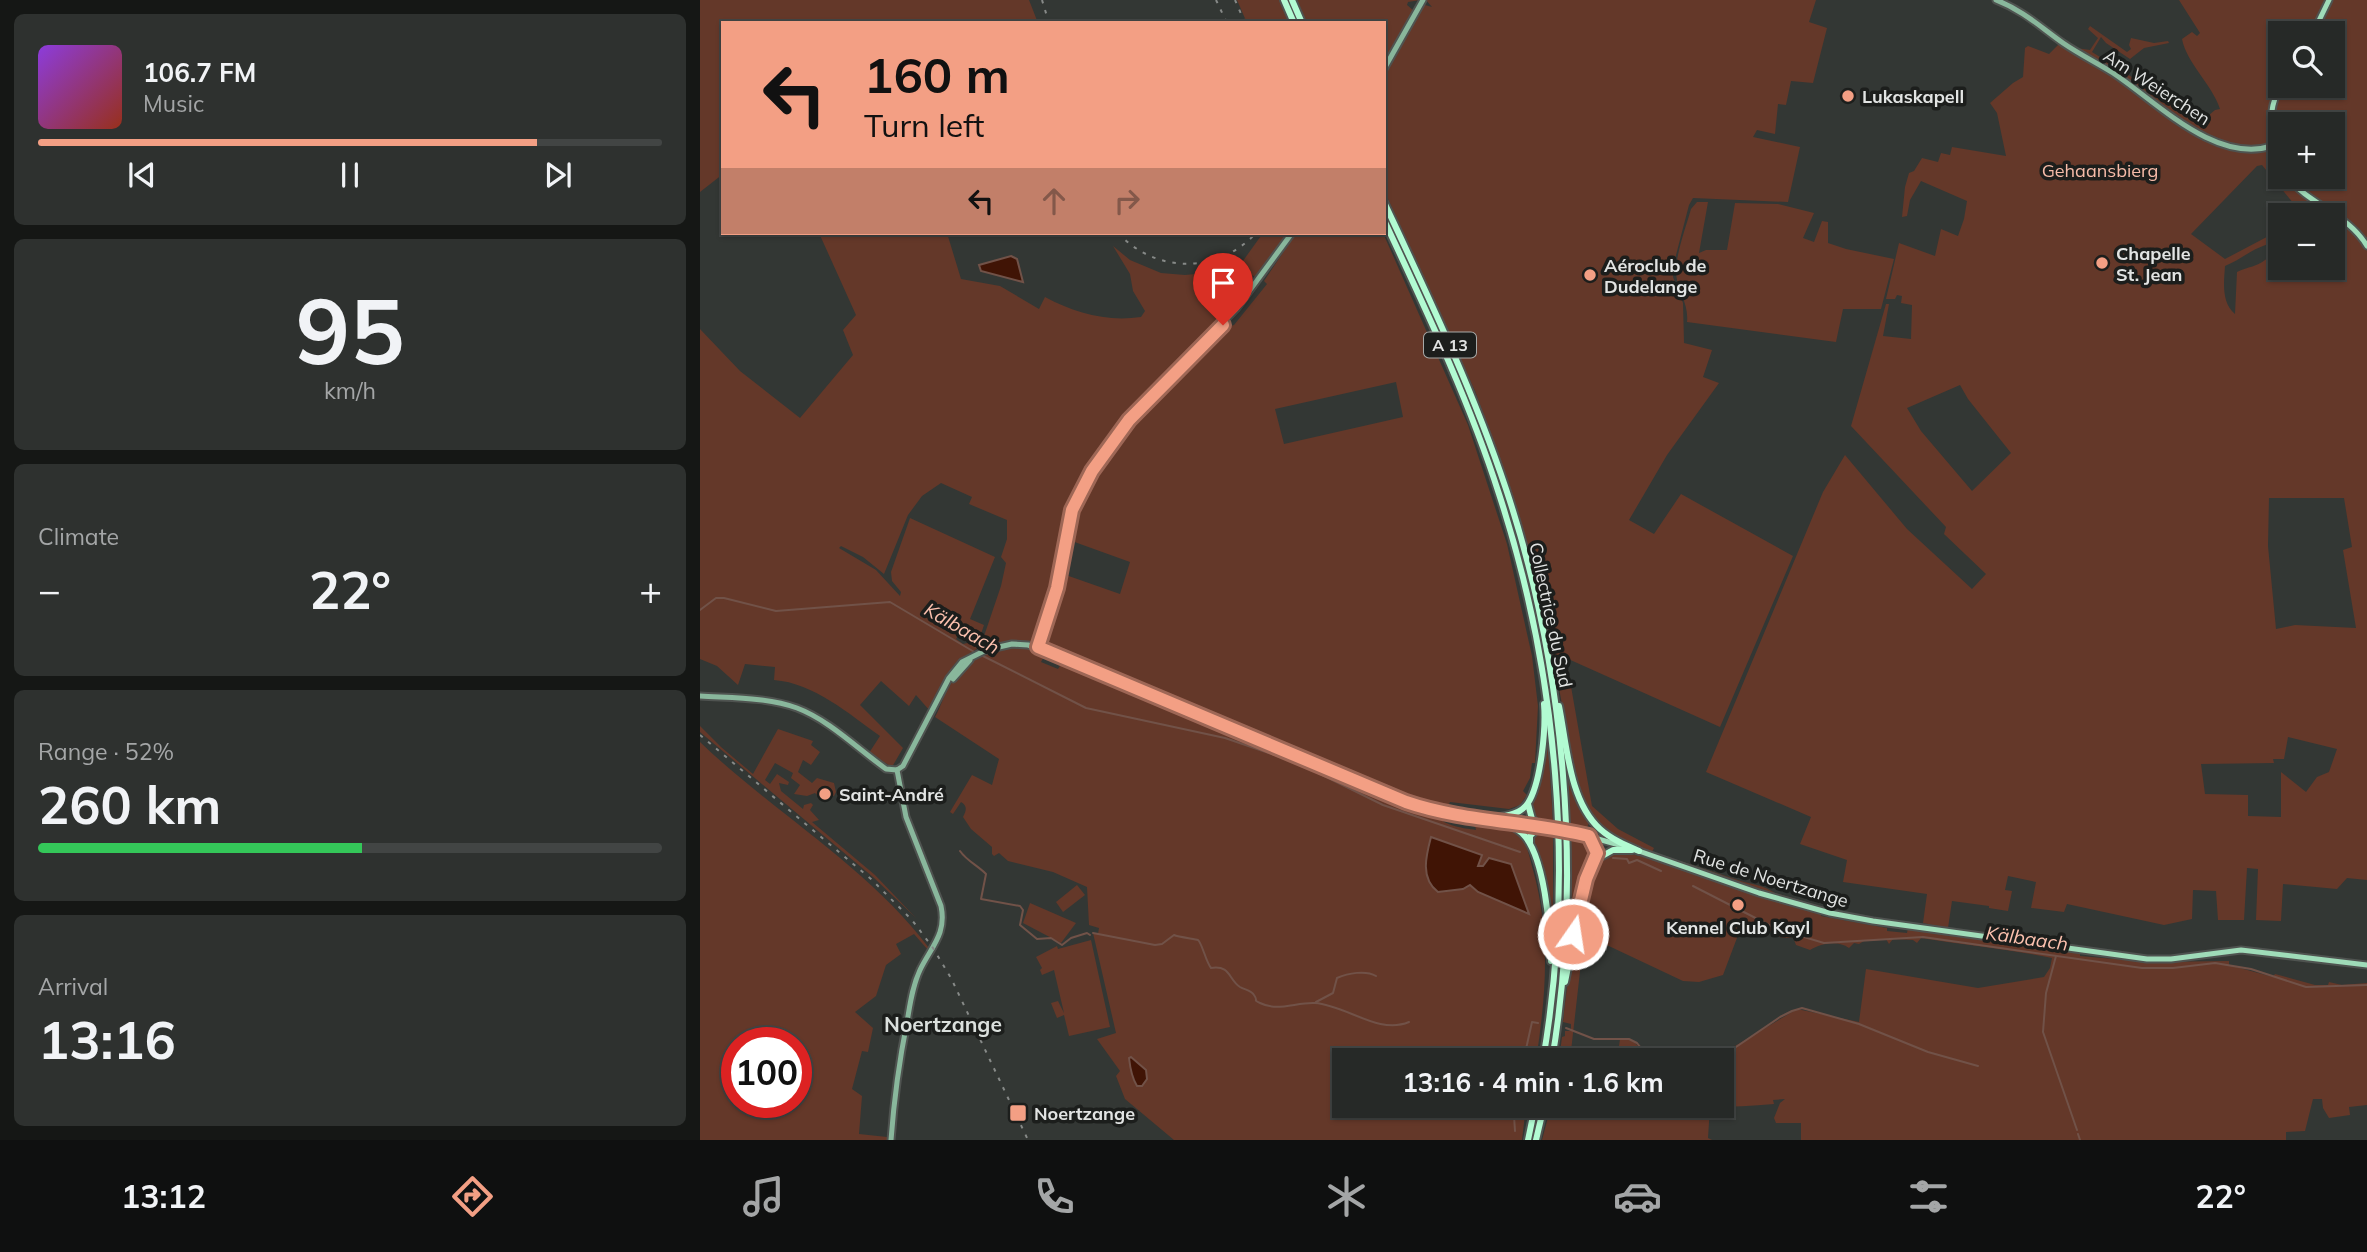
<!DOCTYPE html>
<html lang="en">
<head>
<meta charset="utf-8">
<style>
  :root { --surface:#262927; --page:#2e312f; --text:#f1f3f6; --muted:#a4a6a7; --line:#424544; --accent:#f39f84 }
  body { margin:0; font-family:Mulish,sans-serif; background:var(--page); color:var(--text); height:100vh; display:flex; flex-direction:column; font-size:26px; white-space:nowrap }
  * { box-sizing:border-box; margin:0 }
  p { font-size:23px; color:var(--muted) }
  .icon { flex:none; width:38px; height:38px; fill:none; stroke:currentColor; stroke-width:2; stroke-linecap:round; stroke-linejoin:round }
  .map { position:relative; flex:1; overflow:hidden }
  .drawer { display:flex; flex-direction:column; gap:14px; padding:14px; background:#151715; width:700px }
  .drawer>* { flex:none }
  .banner { position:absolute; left:21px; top:21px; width:665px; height:214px; border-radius:0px; box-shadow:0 2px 5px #0004,0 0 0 2px var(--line); background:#f39f84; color:#111; overflow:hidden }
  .tools { position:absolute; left:1568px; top:21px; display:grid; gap:14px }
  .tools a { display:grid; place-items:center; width:77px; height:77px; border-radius:0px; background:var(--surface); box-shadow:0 2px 5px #0004,0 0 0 2px var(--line); font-size:35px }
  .speed { position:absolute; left:21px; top:1027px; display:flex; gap:14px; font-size:35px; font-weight:700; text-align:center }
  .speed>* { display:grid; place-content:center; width:91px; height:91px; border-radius:50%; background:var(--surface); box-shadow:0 2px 5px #0004,0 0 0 2px var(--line); line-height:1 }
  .speed .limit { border:10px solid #d22; background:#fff; color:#111 }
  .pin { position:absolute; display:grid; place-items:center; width:60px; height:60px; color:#fff; margin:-72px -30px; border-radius:50% 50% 50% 0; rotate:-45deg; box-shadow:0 0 7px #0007 }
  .pin .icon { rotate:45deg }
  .me { position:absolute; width:77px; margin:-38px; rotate:13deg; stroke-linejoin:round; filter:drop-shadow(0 0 5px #0008) }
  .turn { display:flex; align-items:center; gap:24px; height:147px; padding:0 28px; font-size:32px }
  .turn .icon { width:91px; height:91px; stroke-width:2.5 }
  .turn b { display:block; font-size:49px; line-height:60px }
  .lanes { display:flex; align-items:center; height:66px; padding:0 28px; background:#0003; justify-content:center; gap:35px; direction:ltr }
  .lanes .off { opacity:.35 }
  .big { font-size:52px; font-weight:700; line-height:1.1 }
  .drawer .tile { flex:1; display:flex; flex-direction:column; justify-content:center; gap:10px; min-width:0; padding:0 24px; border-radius:10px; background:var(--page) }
  .drawer .dial { align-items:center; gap:0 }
  .dial b { font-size:91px; line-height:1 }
  .song { display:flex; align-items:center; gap:21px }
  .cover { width:84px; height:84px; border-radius:10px; background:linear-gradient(135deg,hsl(270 70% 55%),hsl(10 70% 35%)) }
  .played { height:7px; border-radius:4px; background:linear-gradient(90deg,var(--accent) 80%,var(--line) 80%) }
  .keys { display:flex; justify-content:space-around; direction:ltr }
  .heat { display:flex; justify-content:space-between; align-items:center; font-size:38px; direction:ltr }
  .charge { height:10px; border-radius:5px; background:linear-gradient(90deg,#34c759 52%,var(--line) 0) }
  .trip { position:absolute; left:632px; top:1048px; width:402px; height:70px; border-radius:0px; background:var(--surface); box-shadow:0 2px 5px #0004,0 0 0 2px var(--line); font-weight:700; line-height:70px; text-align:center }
  .menu { display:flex; height:112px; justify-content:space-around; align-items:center; background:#0f1010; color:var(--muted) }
  .menu .icon { width:49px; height:49px }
  .menu .selected { color:var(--accent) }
  .menu b { font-size:32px; color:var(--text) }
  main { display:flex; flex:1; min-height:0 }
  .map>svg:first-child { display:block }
  .green { fill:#643829; fill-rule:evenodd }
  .water { fill:#401405; stroke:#715248; stroke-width:2 }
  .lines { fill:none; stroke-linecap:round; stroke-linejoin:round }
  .stream { stroke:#715248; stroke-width:2 }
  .secondary-casing { stroke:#4f5350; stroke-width:9 }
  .primary-casing { stroke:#4f5350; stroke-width:9 }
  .highway-casing { stroke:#4f5350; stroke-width:10 }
  .secondary { stroke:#89b79c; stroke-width:5 }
  .primary { stroke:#9fdbb8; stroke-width:5 }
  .highway { stroke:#b2fbd2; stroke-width:6 }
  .rail { stroke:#878a88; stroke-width:2; stroke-dasharray:3.5 7; stroke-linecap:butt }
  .primary-bridge-casing { stroke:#4f5350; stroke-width:9; stroke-linecap:butt }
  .primary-bridge { stroke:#9fdbb8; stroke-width:5 }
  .route-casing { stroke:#9e6756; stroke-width:18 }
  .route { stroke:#f39f84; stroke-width:12 }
  .poi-dot { fill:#f39f84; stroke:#1c1e1c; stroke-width:2.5 }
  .labels { text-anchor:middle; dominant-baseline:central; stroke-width:7; stroke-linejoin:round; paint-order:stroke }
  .shield { fill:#1c1e1c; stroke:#a7a9a7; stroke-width:2 }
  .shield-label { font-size:16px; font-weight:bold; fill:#e2e4e3 }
  .street-label { font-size:18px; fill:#e2e4e3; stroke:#1c1e1c }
  .poi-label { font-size:18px; font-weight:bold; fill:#e2e4e3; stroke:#1c1e1c; text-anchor:start }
  .park-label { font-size:18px; fill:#f7bca9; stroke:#1c1e1c }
  .water-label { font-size:19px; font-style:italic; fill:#fcc1ae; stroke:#1c1e1c }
  .quarter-label { font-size:21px; font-weight:bold; fill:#dbe0dd; stroke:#1c1e1c }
</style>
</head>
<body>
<main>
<section class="drawer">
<div class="tile">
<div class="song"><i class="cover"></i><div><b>106.7 FM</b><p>Music</p></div></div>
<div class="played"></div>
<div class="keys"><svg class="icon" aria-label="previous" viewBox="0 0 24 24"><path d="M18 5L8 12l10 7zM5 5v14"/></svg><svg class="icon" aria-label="pause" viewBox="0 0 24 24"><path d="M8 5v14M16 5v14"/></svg><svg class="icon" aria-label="next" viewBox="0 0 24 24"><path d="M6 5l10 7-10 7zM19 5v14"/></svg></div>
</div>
<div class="tile dial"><b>95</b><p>km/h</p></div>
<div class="tile"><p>Climate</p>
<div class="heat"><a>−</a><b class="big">22°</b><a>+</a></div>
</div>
<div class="tile"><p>Range · 52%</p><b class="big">260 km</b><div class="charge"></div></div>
<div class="tile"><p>Arrival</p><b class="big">13:16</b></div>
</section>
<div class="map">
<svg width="1667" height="1140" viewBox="0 0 1667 1140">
  <rect width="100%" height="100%" fill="#333734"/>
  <g class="green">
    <polygon points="0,0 329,0 338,23 23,23 23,174 0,192"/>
    <polygon points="537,0 579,0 589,23 547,23"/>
    <polygon points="597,0 720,0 708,2 707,5 714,11 684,64 684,23 607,23"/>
    <polygon points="726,0 1116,0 1109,22 1127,28 1113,83 1091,81 1086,105 1078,104 1075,134 1057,130 1053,137 1100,147 1088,202 993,198 989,205 976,255 973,277 983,303 984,343 1012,350 1003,377 1019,383 967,455 929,520 954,534 981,494 1093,556 1020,727 866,658 892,806 918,829 954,848 952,852 922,840 904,830 891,814 882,797 872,758 839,581 807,478 775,391 684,190 684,74 720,9 725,5 732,7"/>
    <path d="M1479 0H1667V880L1647 878 1637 889 1583 884 1581 921 1556 920 1558 869 1547 868 1544 920H1518L1516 891 1493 890 1492 919 1464 925 1367 904 1364 912 1331 908 1336 882 1308 876 1305 890 1312 891 1308 911 1289 908V906L1252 901 1248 928 1223 923 1227 894 1143 882 1147 860 1100 844 1111 817 1006 772 1123 492 1145 455 1207 529 1272 589 1286 574 1244 534 1246 527 1151 426 1186 304H1189L1183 336 1211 339 1212 305 1201 303 1202 296 1197 295 1195 299H1186L1199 243 1235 256 1241 229 1258 236 1264 219 1267 201 1221 181 1210 200 1207 216 1202 217 1205 187 1209 173 1214 171 1222 158 1238 162 1241 153 1250 155 1252 147 1306 156 1297 113 1290 103 1313 83 1323 77 1325 48 1328 46 1349 54 1361 42 1369 47 1390 50 1398 38 1388 29 1390 26 1427 52 1431 49 1429 45 1431 38 1454 43 1468 41 1469 43 1444 48 1430 59 1406 43 1401 37 1392 52 1492 115 1496 111 1508 116 1515 110 1520 109C1512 84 1487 64 1482 39L1492 32 1497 36 1500 33ZM1580 33H1633V86H1580ZM1580 124H1633V177H1580ZM1562 165 1598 209 1594 215H1633V268H1580V230L1525 259 1491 234 1557 166ZM1568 244 1571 255C1557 268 1552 265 1537 272L1535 314C1521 302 1524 282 1525 266 1540 260 1550 250 1568 244ZM1260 385 1268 399 1311 453 1272 491 1221 431 1207 408ZM1569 498H1644L1652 547 1643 550 1656 628 1595 625 1576 629 1568 546ZM1588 737 1637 749 1629 772 1617 777 1606 792 1581 772V817L1548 816V795L1505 794 1501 764 1574 763 1573 759H1584Z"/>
    <path d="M997 202H1008L999 253 1006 250H1027L1035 203 1078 204 1114 213 1103 238 1114 242 1122 221 1128 222V243L1146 249 1194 259 1181 309H1143L1136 342 987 322C989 304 978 292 976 274 975 256 986 227 991 209Z"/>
    <path d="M119 233H247L261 279 300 286 339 309 345 297C375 313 406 322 441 317L445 311 433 291 430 274 413 246 430 260 461 273 485 275 506 273 534 266 548 280 551 287 529 313 457 388 449 392V395L409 442 375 498 365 526 355 584 335 640 332 642H304L290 646 283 639 301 586 306 563 301 557 307 539V520L269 504 272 497 241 483 222 496 208 515 184 574 163 557 141 546 139 548 176 570 200 596 201 592 192 581 191 572 210 518 295 557 270 619 284 625 280 637 259 634 256 639 263 644 276 641 278 648 253 666 230 711 216 695 209 706 181 681 160 705 203 748 192 767 169 753 180 736C149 714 114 683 74 680L75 667 45 664 38 685 17 666 0 659V329L40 371 100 418 153 355 143 330 156 315Z"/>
    <path d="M563 233H589C578 249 570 261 558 278L551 275 540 265Z"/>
    <path d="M596 233H683L768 425 807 544 832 656 838 706 835 763H832L830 778 823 791 827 795 820 805 809 809 750 802 748 806 737 808 705 798 358 651 348 642 345 631 363 574 420 594 430 562 369 540C364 501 422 432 448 405L454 402 452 399 465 386 467 388 469 383 476 379 475 377 524 328 534 325 567 284 564 281ZM696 382 703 417 584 444 575 409Z"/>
    <path d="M314 646 332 648 346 652 341 662 358 669 363 661 704 805 737 816C745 826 763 828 776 830L774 821C785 823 801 823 811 828 826 836 829 855 833 870 851 934 846 996 836 1060H644V1106H826L822 1140H474L425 1099 416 1076 420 1071 397 1039 416 1033 393 933 398 934 399 928 389 925 387 887 353 872 308 861 299 853 294 856 292 854V847L271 829 263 817C266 811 268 806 261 802L253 814 250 812 272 775 292 785 299 759 235 717C241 706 243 697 249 687 263 660 286 652 314 646Z"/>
    <polygon points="0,726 21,747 53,774 78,729 113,741 111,745 120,752 111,765 103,760 98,772 112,783 117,778 134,783 136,792 134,796 122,789 117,795 115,793 107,796 94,794 100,785 91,778 93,773 75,763 65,780 70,784 77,774 89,782 88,785 79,783 81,791 103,809 104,805 111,803 113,805 110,810 119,820 112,822 175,875 216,918 173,877 0,732"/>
    <polygon points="848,741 853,822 833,816 831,805 845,742"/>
    <path d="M0 742C74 813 167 866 229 948L228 950 214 934 196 944 201 954 186 965 176 996 155 1012 173 1028 168 1052 162 1051 152 1089 162 1096 159 1134 187 1137V1140H0ZM37 1043H96V1102H37Z"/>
    <polygon points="867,774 870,774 889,823 886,830 870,825"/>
    <polygon points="841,832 853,835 853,919 850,919 832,843 834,835"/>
    <polygon points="870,839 890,843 893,855 882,885 874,917 870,917"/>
    <path d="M923 852 965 862 968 857 1044 882C1057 885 1064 886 1075 893L1137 911 1136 914 1122 911 1121 916 1187 928V931L1207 933 1208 928 1380 953V956L1449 962 1529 961V965L1573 977 1575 974 1615 985H1628L1629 982 1642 985 1667 983V1105L1649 1107 1650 1115 1629 1118 1623 1108 1622 1099H1613L1605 1131 1586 1132V1140H1101V1123H1076L1074 1118 1080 1103 1085 1099 1073 1100 1074 1104C1053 1106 1031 1107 1010 1107L1008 1138 1012 1140H842L851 1106H1022V1060H917L920 1039C939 1039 936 1049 950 1055L984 1056 1017 1048 1030 1049 1097 1009 1159 1022 1166 969 1278 988 1344 977 1350 968 1352 958C1308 949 1265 945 1221 938L1217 943 1213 940 1193 939 1189 944 1186 939 1164 941 1159 944 1154 943 1149 948C1138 940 1122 943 1110 950L1096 945 1093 937C1080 940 1077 935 1066 928 1061 924 1050 924 1043 922L1023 975 999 982 983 981 894 939 881 963 870 1060H859L862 1037 865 1036V1031H871V1024L863 1022C867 988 878 886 898 862 905 855 914 853 923 852Z"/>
    <polygon points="377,885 385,895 363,912 356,902"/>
    <polygon points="330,903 376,923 361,943 323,923"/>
    <polygon points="391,940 410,1027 369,1036 364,1015 357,1018 351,1003 358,1001 364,1013 354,970 342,975 340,970 342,968 336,957 357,946 358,949"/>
  </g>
  <g class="water">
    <polygon points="311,256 317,259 323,282 281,271 279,265"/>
    <path d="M731 837 782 855 778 866H783L789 858 811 864 829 914 778 892 770 885 763 889 738 892C720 878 726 856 731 837Z"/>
    <path d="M431 1057 446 1070 447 1079 442 1086H437C432 1078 430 1067 429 1058Z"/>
  </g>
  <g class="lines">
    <g class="stream">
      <polyline points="0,610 16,598 24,598 76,611 190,602 276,653"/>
      <polyline points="281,655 386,708 525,738 598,763 683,805 820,852"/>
      <path d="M260 851C267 861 277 865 286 874L281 899 320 906 323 910 320 925 337 939 351 938 362 945 371 938 387 933 390 935"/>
      <polyline points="913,858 927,859 929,863 937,860 961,871"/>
      <polyline points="993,886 1077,929 1124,943 1223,937 1442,968 1473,968 1515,963 1551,969 1606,987 1667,985"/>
      <path d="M393 933 455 945 462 944 474 935C478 937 495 939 498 940 502 943 506 962 511 968 531 965 528 979 540 987 545 990 551 990 554 995 559 1002 552 999 560 1003 578 1012 596 1002 615 1003 646 1005 678 1035 709 1022"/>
      <polyline points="1356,956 1346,993 1343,1032 1377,1130"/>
      <path d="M616 1002 633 993 637 978C648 973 666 970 676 976"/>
      <polyline points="866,1028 894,1039 929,1039 937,1043 945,1053 950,1055 984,1056 1017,1048 1036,1047 1080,1017 1092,1011 1102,1008 1159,1024 1228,1052 1278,1066"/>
      <polyline points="814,1060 826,1049 832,1022 838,1023"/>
      <polyline points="808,1106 814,1116 815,1131"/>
      <polyline points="1378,1134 1380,1140"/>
    </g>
    <g class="secondary-casing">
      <g id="secondary">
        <path d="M1296 0C1324 11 1339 26 1363 43 1379 54 1397 63 1413 73 1457 102 1515 164 1572 146"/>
        <polyline points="684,69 723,0"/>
        <polyline points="338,647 357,588 372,511 392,471 429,420 536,309 592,233"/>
        <polyline points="253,679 270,660"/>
        <path d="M0 696C31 698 67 697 97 708 129 720 158 749 186 769L197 770"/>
        <polyline points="197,770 203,766 249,678 262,662 286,650 312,644 328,645 350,652 706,802 731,809 794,819"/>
        <polyline points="804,820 839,825"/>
        <path d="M191 1140C194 1100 199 1062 207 1022 210 1005 212 987 220 970 231 947 247 934 241 906L206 817 197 770"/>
      </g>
    </g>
    <g class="primary-casing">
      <g id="primary">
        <polyline points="1613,33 1629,0"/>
        <path d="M1580 85C1568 111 1567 140 1580 165"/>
        <path d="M1587 177C1610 205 1648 214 1667 246"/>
        <polyline points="880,834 923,846"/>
        <polyline points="936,850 1059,893 1130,913 1173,921 1447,959 1471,959 1541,950 1667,965"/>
      </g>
    </g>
    <g class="highway-casing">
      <g id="highway">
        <polyline points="584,0 594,23"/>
        <polyline points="592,0 602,23"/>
        <path d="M684 202C728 296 773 390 806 489 865 666 883 876 852 1060"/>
        <path d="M684 220C726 310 769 400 799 494 858 675 875 873 843 1060"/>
        <path d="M859 706C867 745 869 801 900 829 911 839 925 845 939 851"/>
        <polyline points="828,804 832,819 840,826 830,836 830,842"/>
        <path d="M794 818C806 816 821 814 828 803 841 783 846 728 844 704"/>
        <path d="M792 819C802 822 813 825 822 833 845 855 850 929 851 961"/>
        <polyline points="895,860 913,850 932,850"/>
        <polyline points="865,982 886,879 897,853 889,836"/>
        <polyline points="828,1140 835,1106"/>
        <polyline points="836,1140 844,1106"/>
      </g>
    </g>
    <use href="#secondary" class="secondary"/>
    <use href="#primary" class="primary"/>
    <use href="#highway" class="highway"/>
    <g class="rail">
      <polyline points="342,0 349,23"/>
      <polyline points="516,0 527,23"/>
      <polyline points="535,0 545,23"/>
      <path d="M418 233C456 274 518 274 556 233"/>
      <polyline points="0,735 171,879 212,920 233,948 251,978 328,1140"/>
    </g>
    <g class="primary-bridge-casing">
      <polyline id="primary-bridge" points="844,826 880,834"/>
    </g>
    <use href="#primary-bridge" class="primary-bridge"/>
  </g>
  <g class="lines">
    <g class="route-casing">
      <path id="route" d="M523 325 429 420 392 471 372 510 357 588 338 647 706 802C764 822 829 821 889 836L897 853 886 879 873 934"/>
    </g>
    <use href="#route" class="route"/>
  </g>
  <g class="poi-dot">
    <circle cx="1148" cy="96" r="7"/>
    <circle cx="1402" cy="263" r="7"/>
    <circle cx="890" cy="275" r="7"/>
    <circle cx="125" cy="794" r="7"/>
    <circle cx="1038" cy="905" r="7"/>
    <rect x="309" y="1104" width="18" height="18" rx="3.5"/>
  </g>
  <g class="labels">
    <rect class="shield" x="724" y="332.5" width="52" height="25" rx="5"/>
    <g class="shield-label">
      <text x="750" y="345">A 13</text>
    </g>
    <g class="street-label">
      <text transform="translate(1457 87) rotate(33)">Am Weierchen</text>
      <text transform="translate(851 615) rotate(78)">Collectrice du Sud</text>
      <text transform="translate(1071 878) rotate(17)">Rue de Noertzange</text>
    </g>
    <g class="poi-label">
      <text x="1162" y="96">Lukaskapell</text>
      <text x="1416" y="253">Chapelle<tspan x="1416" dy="21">St. Jean</tspan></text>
      <text x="904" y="265">Aéroclub de<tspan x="904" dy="21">Dudelange</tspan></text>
      <text x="139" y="794">Saint-André</text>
      <text x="1038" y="927" text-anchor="middle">Kennel Club Kayl</text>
      <text x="334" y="1113">Noertzange</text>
    </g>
    <g class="park-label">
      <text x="1400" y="170">Gehaansbierg</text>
    </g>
    <g class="water-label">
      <text transform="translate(262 628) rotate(30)">Kälbaach</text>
      <text transform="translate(1327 938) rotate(8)">Kälbaach</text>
    </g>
    <g class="quarter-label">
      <text x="243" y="1024">Noertzange</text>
    </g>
  </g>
</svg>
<div class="tools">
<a><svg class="icon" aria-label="search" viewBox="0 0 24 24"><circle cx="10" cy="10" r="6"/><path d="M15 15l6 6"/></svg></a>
<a>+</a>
<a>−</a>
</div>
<div class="speed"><div class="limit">100</div></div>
<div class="pin" style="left:523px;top:325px;background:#d93025"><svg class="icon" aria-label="arrive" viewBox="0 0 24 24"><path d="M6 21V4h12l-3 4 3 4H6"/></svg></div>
<svg class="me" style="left:873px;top:934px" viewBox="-20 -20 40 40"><circle r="17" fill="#f39f84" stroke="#fff" stroke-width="3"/><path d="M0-11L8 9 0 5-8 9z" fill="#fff"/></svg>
<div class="trip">13:16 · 4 min · 1.6 km</div>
<div class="banner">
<div class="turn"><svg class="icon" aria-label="left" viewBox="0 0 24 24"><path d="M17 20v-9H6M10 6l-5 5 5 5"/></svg><div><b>160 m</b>Turn left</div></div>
<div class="lanes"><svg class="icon" aria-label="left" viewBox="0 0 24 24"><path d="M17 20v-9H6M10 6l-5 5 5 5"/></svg><svg class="icon off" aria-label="ahead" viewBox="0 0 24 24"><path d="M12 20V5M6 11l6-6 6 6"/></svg><svg class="icon off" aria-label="right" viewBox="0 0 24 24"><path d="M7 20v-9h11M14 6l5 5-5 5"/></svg></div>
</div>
</div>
</main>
<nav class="menu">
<b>13:12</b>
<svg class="icon selected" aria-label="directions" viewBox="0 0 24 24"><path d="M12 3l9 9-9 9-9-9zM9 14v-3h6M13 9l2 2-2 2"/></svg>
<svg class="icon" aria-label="music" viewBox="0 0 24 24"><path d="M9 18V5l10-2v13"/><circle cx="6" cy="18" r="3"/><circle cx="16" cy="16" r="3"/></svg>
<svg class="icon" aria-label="phone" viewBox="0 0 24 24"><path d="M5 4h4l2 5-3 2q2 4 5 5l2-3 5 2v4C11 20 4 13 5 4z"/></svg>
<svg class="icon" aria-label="climate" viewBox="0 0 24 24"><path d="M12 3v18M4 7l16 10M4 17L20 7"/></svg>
<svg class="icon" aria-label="car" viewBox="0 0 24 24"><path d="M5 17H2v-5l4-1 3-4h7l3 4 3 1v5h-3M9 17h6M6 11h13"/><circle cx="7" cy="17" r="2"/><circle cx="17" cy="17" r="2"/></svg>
<svg class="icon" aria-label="filters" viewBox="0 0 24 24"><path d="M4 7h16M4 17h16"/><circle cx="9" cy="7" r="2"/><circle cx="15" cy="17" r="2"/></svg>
<b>22°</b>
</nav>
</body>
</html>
